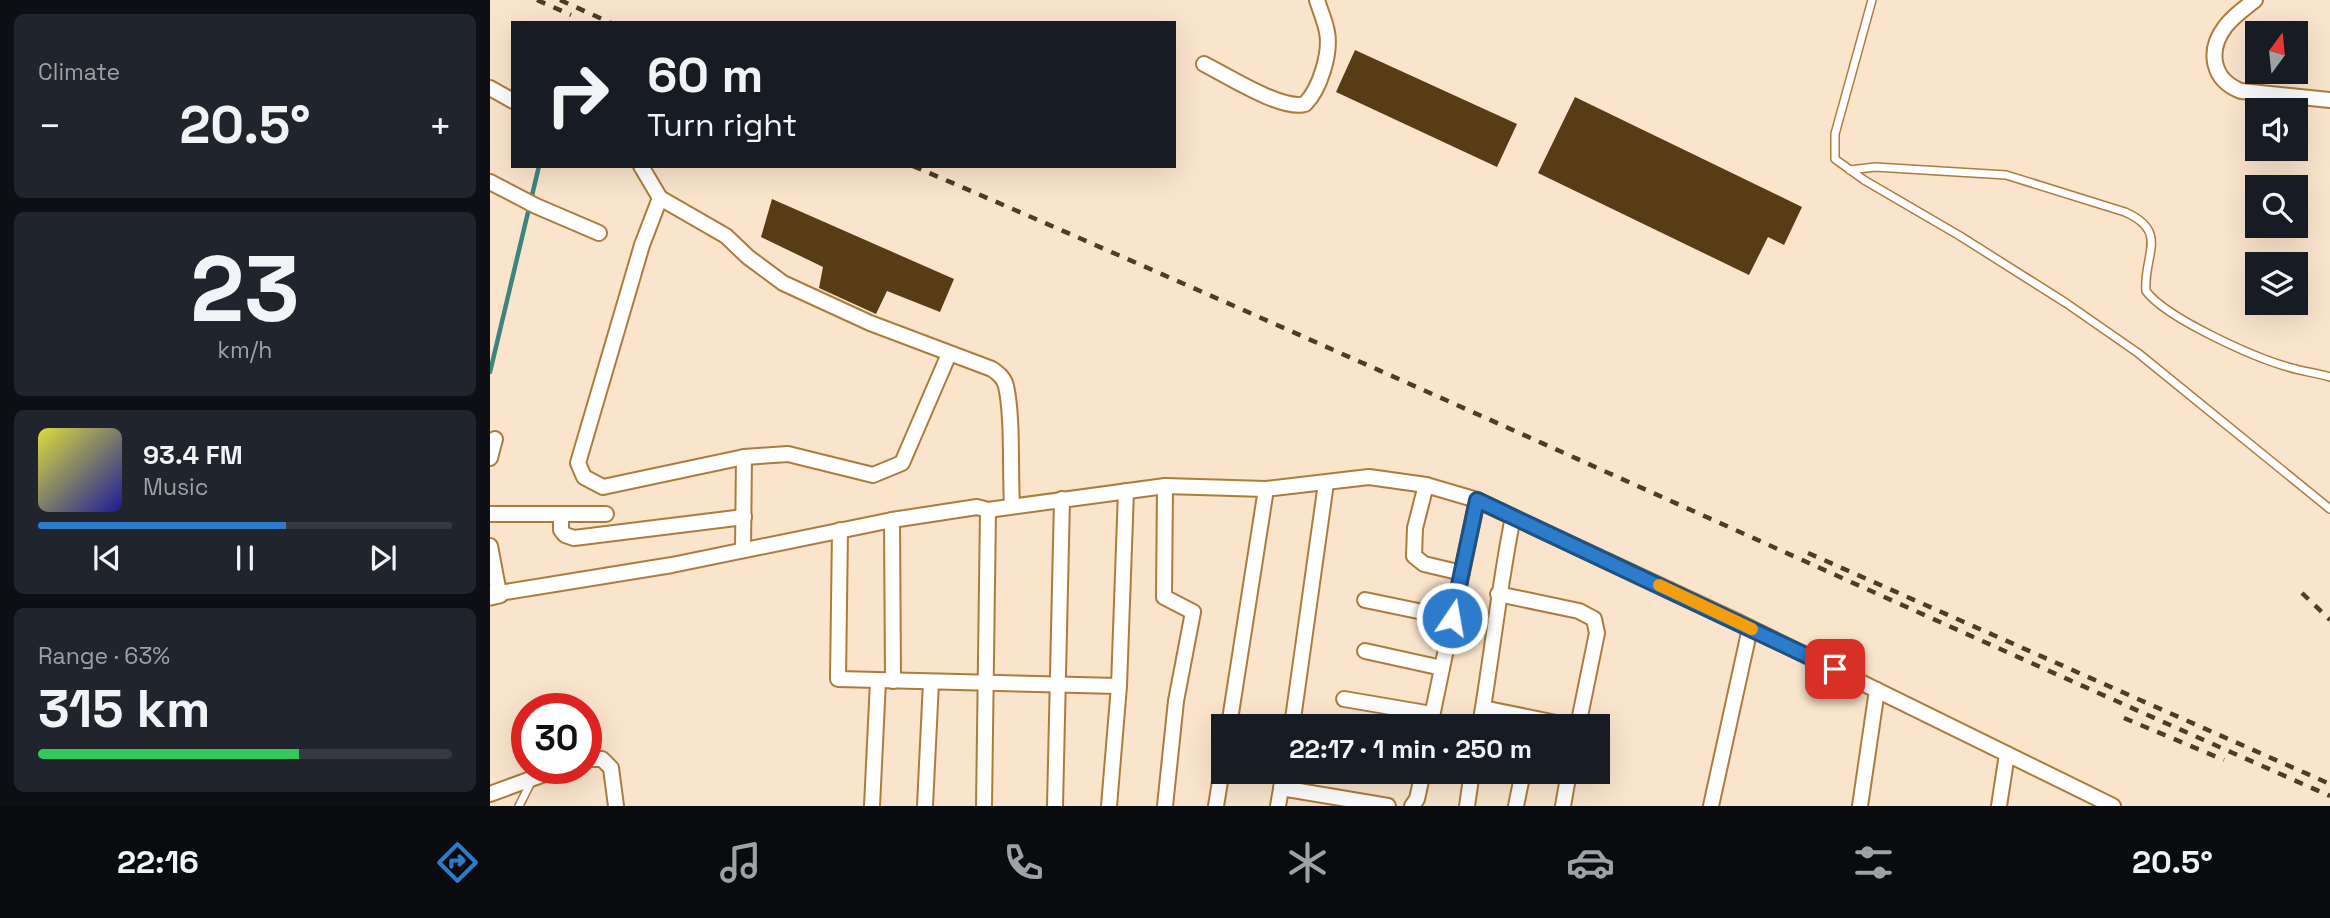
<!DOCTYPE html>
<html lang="en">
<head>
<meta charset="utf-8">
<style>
  :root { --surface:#171b24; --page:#20242c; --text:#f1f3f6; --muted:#9ea1a6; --line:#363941; --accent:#2c7ccb }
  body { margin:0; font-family:"Space Grotesk",sans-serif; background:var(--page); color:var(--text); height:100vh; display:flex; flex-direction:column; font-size:26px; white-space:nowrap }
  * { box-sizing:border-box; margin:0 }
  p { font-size:23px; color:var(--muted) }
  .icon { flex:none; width:38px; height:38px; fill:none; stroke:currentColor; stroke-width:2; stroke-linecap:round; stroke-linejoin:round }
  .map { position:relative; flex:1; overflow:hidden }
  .details { display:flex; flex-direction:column; gap:14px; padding:14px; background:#0d0f14; width:490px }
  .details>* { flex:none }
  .guide { position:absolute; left:21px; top:21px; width:665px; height:147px; border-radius:0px; box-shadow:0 7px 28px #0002; background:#171b24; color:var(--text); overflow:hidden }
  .needle { width:46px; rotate:15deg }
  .tools { position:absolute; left:1755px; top:21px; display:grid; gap:14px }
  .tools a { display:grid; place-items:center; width:63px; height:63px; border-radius:0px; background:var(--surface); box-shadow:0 7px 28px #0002; font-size:35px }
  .speed { position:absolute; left:21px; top:693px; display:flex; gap:14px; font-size:35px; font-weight:700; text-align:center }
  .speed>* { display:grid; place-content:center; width:91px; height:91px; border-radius:50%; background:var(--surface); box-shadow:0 7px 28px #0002; line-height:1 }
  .speed .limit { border:10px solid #d22; background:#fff; color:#111 }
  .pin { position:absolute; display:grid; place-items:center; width:60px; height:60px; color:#fff; margin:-30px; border-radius:14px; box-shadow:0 4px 10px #0006 }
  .me { position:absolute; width:77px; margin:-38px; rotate:12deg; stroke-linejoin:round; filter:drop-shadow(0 0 5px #0008) }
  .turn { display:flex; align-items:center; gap:24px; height:147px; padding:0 21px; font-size:32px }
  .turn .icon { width:91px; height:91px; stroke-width:2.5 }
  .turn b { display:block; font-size:49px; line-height:60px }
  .big { font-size:52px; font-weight:700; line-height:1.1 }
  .details .card { flex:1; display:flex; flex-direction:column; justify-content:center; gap:10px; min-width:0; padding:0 24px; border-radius:10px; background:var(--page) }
  .details .dial { align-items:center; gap:0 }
  .dial b { font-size:91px; line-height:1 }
  .song { display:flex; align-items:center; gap:21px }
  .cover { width:84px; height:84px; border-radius:10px; background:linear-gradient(135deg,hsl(60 70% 55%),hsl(240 70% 35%)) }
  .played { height:7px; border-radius:4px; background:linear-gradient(90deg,var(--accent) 60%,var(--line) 60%) }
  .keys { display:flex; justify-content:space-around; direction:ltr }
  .heat { display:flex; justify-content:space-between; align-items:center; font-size:38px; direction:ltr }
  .charge { height:10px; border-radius:5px; background:linear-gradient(90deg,#34c759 63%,var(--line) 0) }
  .trip { position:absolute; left:721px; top:714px; width:399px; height:70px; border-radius:0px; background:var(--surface); box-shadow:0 7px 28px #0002; font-weight:700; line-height:70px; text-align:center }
  .tab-bar { display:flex; height:112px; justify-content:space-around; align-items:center; background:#090b0e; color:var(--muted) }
  .tab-bar .icon { width:49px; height:49px }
  .tab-bar .current { color:var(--accent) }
  .tab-bar b { font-size:32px; color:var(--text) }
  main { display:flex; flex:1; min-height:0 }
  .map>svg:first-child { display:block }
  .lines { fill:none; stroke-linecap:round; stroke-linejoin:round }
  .stream { stroke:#3d857c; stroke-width:4.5 }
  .building { fill:#583c15 }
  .service-casing { stroke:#ac7c3c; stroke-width:10 }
  .minor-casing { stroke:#ac7c3c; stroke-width:18 }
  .tertiary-casing { stroke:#ac7c3c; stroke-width:23 }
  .service { stroke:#fff; stroke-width:7 }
  .minor { stroke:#fff; stroke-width:14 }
  .tertiary { stroke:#fff; stroke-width:19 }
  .rail { stroke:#4f3b26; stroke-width:4.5; stroke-dasharray:9 9; stroke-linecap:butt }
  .route-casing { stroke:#1d5184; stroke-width:18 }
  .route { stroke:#2c7ccb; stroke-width:12 }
  .slow { stroke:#f59e0b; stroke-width:12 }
</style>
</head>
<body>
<main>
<section class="details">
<div class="card"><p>Climate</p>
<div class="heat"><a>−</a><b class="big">20.5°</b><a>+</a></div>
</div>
<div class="card dial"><b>23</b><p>km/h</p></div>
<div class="card">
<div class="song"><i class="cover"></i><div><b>93.4 FM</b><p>Music</p></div></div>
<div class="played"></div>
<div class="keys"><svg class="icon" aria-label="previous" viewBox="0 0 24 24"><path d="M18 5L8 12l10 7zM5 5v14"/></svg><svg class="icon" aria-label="pause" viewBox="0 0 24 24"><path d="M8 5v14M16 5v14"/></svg><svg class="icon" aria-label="next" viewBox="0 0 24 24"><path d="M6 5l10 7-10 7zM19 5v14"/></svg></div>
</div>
<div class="card"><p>Range · 63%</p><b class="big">315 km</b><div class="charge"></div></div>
</section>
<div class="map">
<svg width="1840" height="806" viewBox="0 0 1840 806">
  <rect width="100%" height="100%" fill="#fae4cc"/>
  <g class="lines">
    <polyline class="stream" points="0,372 49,166"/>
  </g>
  <g class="building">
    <polygon points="865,50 1027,124 1007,167 846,92"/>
    <polygon points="1085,97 1312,207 1294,245 1278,237 1259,275 1048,173"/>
    <polygon points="282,199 464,279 450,312 397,291 386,314 329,288 333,267 271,237"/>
  </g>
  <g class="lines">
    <g class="service-casing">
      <g id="service">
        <polyline points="1382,0 1345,134 1345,159 1374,180 1470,236 1576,303 1648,353 1840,509"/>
        <path d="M1360 170 1385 167 1516 175 1635 212C1680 232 1653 255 1656 291 1676 318 1763 357 1798 367 1811 371 1826 373 1840 377"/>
        <polyline points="29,806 41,782"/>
      </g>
    </g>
    <g class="minor-casing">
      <g id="minor">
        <path d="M1765 0C1755 8 1743 16 1735 27 1717 51 1722 80 1751 91L1840 100"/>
        <path d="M714 64C736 75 792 111 815 104 830 89 841 53 837 32 835 21 830 10 827 0"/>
        <polyline points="0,88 23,101"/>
        <path d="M151 166 170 198 236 236 258 257 293 283 380 323 502 369C509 374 514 378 516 386 523 417 520 472 522 505"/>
        <polyline points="0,182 46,206 109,233"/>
        <polyline points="170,198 152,245 88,463 94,477 113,487 254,457 298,454 383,475 412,463 459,354"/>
        <polyline points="0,458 5,439"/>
        <polyline points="936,485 925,528 924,556 934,564 972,573"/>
        <polyline points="498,510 675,486 776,489 879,477 936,485 987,500 1023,517 1246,621 1623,806"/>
        <polyline points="0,514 116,514"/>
        <polyline points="71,514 71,530 75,535 84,538 254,517"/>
        <polyline points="402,520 403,681"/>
        <polyline points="350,530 348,679 629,686"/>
        <polyline points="0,546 9,593 182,565 402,520 487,507 498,510 494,806"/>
        <polyline points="253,550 254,457"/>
        <polyline points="1008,594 1089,611 1104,619 1107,633 1088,726"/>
        <polyline points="875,600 962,618"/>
        <polyline points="875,651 952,668"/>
        <polyline points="854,699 942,714"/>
        <polyline points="993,708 1081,726"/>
        <polyline points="739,726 776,489"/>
        <polyline points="802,726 836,483"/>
        <polyline points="940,726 987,500"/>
        <path d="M990 726C1002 656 1009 586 1023 517"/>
        <polyline points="96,759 112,759 121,768 126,806"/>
        <polyline points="791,788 898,806"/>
        <polyline points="0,794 71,768"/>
        <polyline points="382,806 388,681"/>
        <polyline points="435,806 441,682"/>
        <polyline points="565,806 572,499"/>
        <polyline points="619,806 629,686 636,491"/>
        <polyline points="675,806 686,701 703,612 674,597 675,486"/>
        <polyline points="726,806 733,763"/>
        <polyline points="788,806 794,772"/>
        <polyline points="922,806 927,799 933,772"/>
        <polyline points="977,806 982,772"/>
        <polyline points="1026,806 1033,772"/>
        <polyline points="1073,806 1079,772"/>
        <polyline points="1221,806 1260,628"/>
        <polyline points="1370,806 1387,690"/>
        <polyline points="1509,806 1517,754"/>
      </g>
    </g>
    <g class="tertiary-casing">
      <polyline id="tertiary" points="0,595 9,593"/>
    </g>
    <use href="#service" class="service"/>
    <use href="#minor" class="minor"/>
    <use href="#tertiary" class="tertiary"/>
    <g class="rail">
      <polyline points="47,0 81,15"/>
      <polyline points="70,0 121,23"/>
      <path d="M423 166C898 370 1367 587 1840 796"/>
      <polyline points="1318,553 1840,784"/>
      <polyline points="1812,593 1840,620"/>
      <polyline points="1634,718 1734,760"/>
    </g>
  </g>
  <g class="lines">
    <g class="route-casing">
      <polyline id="route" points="962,618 987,500 1345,669"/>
    </g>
    <use href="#route" class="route"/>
    <polyline class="slow" points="1169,585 1262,629"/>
  </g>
</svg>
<div class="tools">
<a><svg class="needle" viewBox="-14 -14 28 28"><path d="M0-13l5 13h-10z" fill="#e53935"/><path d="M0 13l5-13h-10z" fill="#9ea1a6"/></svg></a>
<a><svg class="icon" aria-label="sound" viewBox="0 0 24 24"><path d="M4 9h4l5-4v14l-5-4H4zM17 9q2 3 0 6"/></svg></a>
<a><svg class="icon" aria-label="search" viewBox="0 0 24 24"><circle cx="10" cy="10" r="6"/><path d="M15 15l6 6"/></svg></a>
<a><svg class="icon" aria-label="layers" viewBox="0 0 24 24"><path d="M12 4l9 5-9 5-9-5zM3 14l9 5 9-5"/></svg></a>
</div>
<div class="speed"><div class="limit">30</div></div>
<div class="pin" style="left:1345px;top:669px;background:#d93025"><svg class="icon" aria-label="arrive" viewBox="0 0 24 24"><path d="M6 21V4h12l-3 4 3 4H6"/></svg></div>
<svg class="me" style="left:962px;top:618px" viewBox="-20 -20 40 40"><circle r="17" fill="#2c7ccb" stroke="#fff" stroke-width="3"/><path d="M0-11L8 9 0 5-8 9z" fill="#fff"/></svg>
<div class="trip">22:17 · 1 min · 250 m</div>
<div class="guide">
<div class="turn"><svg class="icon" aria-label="right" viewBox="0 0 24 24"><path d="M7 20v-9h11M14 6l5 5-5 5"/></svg><div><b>60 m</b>Turn right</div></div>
</div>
</div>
</main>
<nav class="tab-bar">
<b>22:16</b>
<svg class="icon current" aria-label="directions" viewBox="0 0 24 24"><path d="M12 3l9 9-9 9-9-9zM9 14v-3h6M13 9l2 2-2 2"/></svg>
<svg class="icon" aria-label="music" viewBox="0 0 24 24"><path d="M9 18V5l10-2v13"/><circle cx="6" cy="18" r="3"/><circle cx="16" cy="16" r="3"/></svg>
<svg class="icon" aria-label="phone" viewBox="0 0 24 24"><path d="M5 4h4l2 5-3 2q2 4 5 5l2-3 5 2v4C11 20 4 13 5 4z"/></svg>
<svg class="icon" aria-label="climate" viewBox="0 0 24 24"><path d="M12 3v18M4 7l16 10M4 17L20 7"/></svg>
<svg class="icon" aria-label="car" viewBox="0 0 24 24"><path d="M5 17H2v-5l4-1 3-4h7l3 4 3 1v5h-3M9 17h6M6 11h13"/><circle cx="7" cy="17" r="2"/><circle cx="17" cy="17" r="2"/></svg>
<svg class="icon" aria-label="filters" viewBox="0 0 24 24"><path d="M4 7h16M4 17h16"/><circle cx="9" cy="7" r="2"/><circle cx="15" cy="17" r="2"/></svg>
<b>20.5°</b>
</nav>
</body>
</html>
